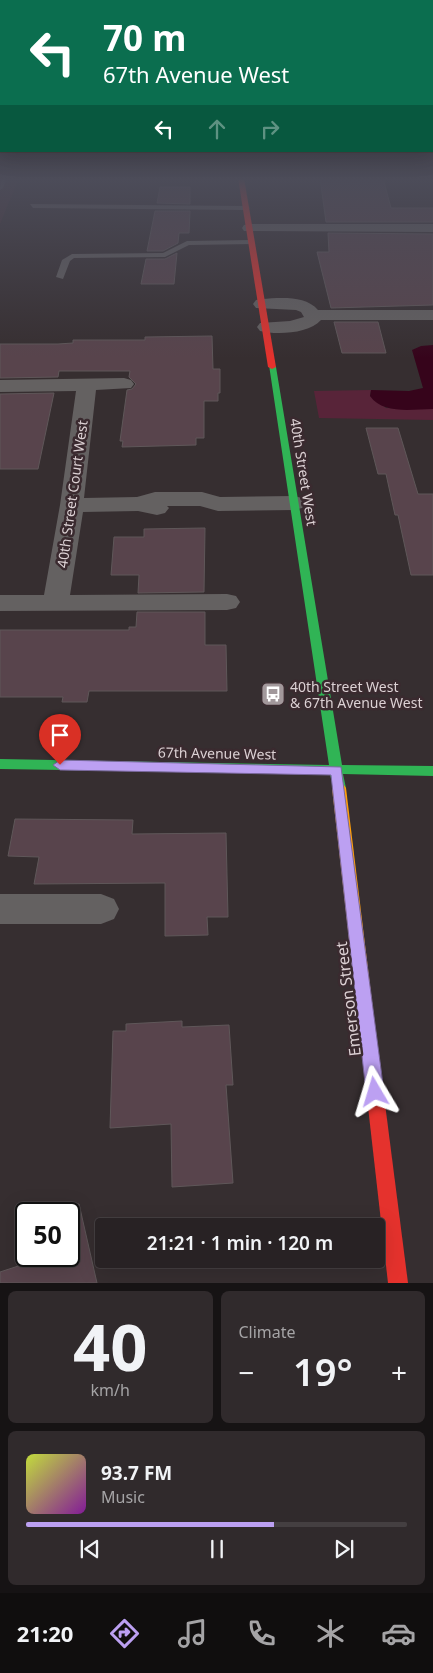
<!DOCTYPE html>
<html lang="en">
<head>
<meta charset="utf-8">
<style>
  :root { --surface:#282224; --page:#302a2c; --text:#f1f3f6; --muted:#a5a4a6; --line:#443f41; --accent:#bca0f2 }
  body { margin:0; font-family:"Noto Sans",sans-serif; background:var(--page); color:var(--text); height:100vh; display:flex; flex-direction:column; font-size:19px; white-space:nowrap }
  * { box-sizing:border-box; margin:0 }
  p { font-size:16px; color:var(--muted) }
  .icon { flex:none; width:28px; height:28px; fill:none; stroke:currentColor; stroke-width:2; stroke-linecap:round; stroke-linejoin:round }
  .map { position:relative; height:1283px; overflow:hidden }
  .sheet { display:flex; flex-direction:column; gap:8px; padding:8px; background:#161314; flex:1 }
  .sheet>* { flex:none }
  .hud { position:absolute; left:0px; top:0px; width:434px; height:152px; box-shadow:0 5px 20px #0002,0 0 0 1px var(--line); background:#0b6e4f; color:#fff; overflow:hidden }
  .speed { position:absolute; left:15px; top:1202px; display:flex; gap:10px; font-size:25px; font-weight:700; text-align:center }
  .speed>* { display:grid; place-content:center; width:65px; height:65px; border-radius:50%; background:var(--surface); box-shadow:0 5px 20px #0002,0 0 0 1px var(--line); line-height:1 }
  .speed .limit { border:2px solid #111; border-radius:8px; background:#fff; color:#111 }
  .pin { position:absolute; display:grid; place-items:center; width:42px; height:42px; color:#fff; margin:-51px -21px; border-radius:50% 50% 50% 0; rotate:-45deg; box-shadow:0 0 5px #0007 }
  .pin .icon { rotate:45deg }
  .me { position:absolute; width:55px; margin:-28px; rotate:353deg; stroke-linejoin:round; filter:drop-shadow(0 0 4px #0008) }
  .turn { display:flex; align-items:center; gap:18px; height:105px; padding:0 20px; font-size:22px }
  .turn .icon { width:65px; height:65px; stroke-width:2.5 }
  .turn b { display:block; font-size:35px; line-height:42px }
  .lanes { display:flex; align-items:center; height:48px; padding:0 20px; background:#0003; justify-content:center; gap:25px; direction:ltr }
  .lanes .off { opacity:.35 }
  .big { font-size:38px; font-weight:600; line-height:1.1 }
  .sheet .card { flex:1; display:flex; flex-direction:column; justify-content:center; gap:8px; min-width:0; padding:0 18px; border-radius:8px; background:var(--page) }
  .sheet .dial { align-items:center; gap:0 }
  .dial b { font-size:65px; line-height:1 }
  .song { display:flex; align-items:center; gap:15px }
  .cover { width:60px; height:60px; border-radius:8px; background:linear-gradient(135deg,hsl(70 70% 55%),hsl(290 70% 35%)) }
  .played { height:5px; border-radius:2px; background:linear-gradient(90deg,var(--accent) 65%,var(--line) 65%) }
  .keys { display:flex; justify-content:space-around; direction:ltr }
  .heat { display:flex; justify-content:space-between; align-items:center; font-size:28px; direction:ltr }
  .sheet .tiles { flex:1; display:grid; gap:8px; grid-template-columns:1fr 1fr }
  .card:last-child { grid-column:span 2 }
  .trip { position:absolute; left:95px; top:1218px; width:290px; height:50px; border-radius:5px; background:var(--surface); box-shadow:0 5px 20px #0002,0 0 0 1px var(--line); font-weight:600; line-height:50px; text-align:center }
  .menu { display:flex; height:80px; justify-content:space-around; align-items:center; background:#100e0e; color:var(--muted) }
  .menu .icon { width:35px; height:35px }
  .menu .selected { color:var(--accent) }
  .menu b { font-size:22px; color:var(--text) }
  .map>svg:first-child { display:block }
  .built { fill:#453036 }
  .green { fill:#582439 }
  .water { fill:#36041b }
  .building { fill:#58444c; stroke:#5f5759 }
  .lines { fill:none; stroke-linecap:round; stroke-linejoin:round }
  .lane { fill:#646161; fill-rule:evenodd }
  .street { fill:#646161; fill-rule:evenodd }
  .fast { fill:#30b455; fill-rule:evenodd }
  .slow { fill:#ff9f0a; fill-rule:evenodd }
  .jam { fill:#e5322d; fill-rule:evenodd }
  .route { fill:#bca0f2; stroke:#7a689d }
  .labels { text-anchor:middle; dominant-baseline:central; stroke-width:5; stroke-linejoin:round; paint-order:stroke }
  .street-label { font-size:14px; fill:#dcd1d4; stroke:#3a2a2f }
  .poi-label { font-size:14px; fill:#dcd1d4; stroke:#3a2a2f; text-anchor:start }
  .near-street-label { font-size:16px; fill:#dcd1d4; stroke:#3a2a2f }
</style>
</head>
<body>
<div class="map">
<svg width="433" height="1283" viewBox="0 0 433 1283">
  <rect width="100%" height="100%" fill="#362e30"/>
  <polygon class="built" points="0,178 19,178 0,224"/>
  <polygon class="green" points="371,390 370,396 386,408 433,409 433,420 319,418 314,391"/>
  <path class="water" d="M433 345V409C413 409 383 415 370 396L371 390 409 391 423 388 412 350 421 346Z"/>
  <g class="building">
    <polygon points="320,178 383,178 391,208 433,208 433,222 326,222"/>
    <polygon points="160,187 190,187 190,204 157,203"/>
    <polygon points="155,211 190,211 189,233 179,233 178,243 163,251 147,251"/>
    <polygon points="328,233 433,234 433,305 331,308 317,252 329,252"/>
    <polygon points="177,253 174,284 141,284 146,259 165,259"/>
    <polygon points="334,322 378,322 386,353 342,353"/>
    <polygon points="212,336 213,369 220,369 220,393 218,393 218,401 204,401 204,438 196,438 196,445 122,447 123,441 120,441 127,390 132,389 136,384 129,377 130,371 59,371 58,377 0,378 0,344 58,344 73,343 73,340 145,340 145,337"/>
    <polygon points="54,393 38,469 0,469 0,394"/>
    <polygon points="366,428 398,428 418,494 433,494 433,575 411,575 398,515 395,515 386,474 378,474"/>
    <polygon points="205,528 204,592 138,593 139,575 111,575 114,537 144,537 144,529"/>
    <polygon points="137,612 205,612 205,645 226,645 227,691 89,691 87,702 62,702 63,697 0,697 0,630 129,630 129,627 136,627"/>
    <polygon points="15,819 133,820 132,834 226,833 228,917 207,917 208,935 165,936 165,883 34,884 39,857 8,856"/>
    <polygon points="182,1021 182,1027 229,1025 233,1085 226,1085 233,1183 172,1187 171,1124 110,1128 113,1031 126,1031 126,1024"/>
    <polygon points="79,1204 97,1283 0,1283 0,1272 49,1256 69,1256 69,1205"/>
  </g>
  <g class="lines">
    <g class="lane">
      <polygon points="1,178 7,178 3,188 0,190"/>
      <polygon points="30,204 246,206 250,208 246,210 33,208"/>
      <polygon points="251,240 254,240 254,244 189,245 165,257 74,258 70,261 63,279 56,277 62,260 72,254 163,253 187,241"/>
    </g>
    <g class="street">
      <polygon points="249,224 433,224 433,232 244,231 242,228 244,225"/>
      <path d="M262 299C280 298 305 295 318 310H433V320H321C309 334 276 335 260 331L257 327 260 323 290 321 304 317 301 312 296 310 256 308 253 304 256 300Z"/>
      <polygon points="124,378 131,380 134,384 131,388 96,390 84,498 137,497 155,492 202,492 220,497 294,496 302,498 306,503 302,508 294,510 218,511 200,506 167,506 169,508 165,513 157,515 138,511 83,512 70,595 227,594 236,596 240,602 236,608 227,610 0,611 0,595 44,595 60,505 76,391 0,392 0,380"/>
      <polygon points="0,894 101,894 114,899 119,909 114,919 101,924 0,924"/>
    </g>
    <polygon class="fast" points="269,365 276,367 342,765 433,766 433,776 343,774 346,788 344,791 334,791 330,774 0,769 0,759 329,765"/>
    <polygon class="slow" points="339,783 344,785 346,788 373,1010 371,1015 365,1017 359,1015 357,1010 332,788 334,785"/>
    <g class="jam">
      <polygon points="238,178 244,178 276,367 272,369 268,367"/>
      <polygon points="365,1003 371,1005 373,1010 408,1283 388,1283 357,1010 359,1005"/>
    </g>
  </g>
  <linearGradient id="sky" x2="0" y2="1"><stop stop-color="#1e191a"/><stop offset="0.5" stop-color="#4c4c59"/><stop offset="1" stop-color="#4c4c59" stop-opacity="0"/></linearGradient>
  <rect width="433" height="358" fill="url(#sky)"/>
  <polygon class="route" points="60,760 341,767 384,1092 381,1098 375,1100 369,1098 366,1092 331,775 60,770 53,765"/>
  <defs>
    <g id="bus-square" transform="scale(1.25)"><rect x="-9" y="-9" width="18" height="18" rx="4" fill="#a2989b" stroke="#3a2a2f"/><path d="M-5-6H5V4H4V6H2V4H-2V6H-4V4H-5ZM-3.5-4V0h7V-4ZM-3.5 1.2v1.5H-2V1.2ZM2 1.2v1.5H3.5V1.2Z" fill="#fff"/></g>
  </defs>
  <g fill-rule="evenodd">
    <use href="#bus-square" x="273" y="694"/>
  </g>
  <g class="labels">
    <g class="street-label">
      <text transform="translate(304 472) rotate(81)">40th Street West</text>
      <text transform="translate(72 494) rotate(-82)">40th Street Court West</text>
      <text transform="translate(217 753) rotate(1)">67th Avenue West</text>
    </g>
    <g class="poi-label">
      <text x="290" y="686">40th Street West<tspan x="290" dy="16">&amp; 67th Avenue West</tspan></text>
    </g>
    <g class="near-street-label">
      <text transform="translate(348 999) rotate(-97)">Emerson Street</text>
    </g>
  </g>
</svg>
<div class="speed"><div class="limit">50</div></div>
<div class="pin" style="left:60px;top:765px;background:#d93025"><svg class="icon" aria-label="arrive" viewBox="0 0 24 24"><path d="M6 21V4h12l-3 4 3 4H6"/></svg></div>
<svg class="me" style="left:375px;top:1092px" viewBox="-20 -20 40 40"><path d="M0-17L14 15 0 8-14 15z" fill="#bca0f2" stroke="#fff" stroke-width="4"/></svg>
<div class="trip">21:21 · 1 min · 120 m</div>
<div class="hud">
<div class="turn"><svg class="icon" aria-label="left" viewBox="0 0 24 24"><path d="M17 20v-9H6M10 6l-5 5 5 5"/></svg><div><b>70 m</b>67th Avenue West</div></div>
<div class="lanes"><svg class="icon" aria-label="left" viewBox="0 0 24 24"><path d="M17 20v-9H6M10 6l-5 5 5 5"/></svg><svg class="icon off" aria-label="ahead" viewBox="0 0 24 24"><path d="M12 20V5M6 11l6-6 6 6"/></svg><svg class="icon off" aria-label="right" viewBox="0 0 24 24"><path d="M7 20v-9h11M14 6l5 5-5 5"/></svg></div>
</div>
</div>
<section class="sheet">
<div class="tiles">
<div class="card dial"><b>40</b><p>km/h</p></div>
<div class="card"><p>Climate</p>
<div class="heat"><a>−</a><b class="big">19°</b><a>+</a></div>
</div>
<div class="card">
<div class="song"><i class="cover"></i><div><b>93.7 FM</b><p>Music</p></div></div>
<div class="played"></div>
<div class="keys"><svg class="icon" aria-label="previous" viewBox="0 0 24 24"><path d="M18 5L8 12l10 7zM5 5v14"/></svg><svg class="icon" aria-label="pause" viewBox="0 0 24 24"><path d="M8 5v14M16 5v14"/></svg><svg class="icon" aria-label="next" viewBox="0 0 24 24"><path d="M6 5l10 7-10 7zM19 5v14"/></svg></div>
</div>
</div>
</section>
<nav class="menu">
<b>21:20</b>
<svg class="icon selected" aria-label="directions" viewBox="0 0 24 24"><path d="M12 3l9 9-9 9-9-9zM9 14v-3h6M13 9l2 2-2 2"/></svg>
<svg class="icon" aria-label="music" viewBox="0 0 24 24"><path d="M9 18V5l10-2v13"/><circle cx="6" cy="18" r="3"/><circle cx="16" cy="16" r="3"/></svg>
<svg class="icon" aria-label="phone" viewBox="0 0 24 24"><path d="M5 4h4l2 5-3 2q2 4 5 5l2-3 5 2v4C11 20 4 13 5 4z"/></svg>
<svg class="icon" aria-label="climate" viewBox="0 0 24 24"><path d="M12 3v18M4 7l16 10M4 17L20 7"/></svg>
<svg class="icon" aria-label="car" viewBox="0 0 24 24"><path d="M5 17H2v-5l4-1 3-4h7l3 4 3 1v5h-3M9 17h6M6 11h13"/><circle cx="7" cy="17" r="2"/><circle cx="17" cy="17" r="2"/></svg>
</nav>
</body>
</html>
